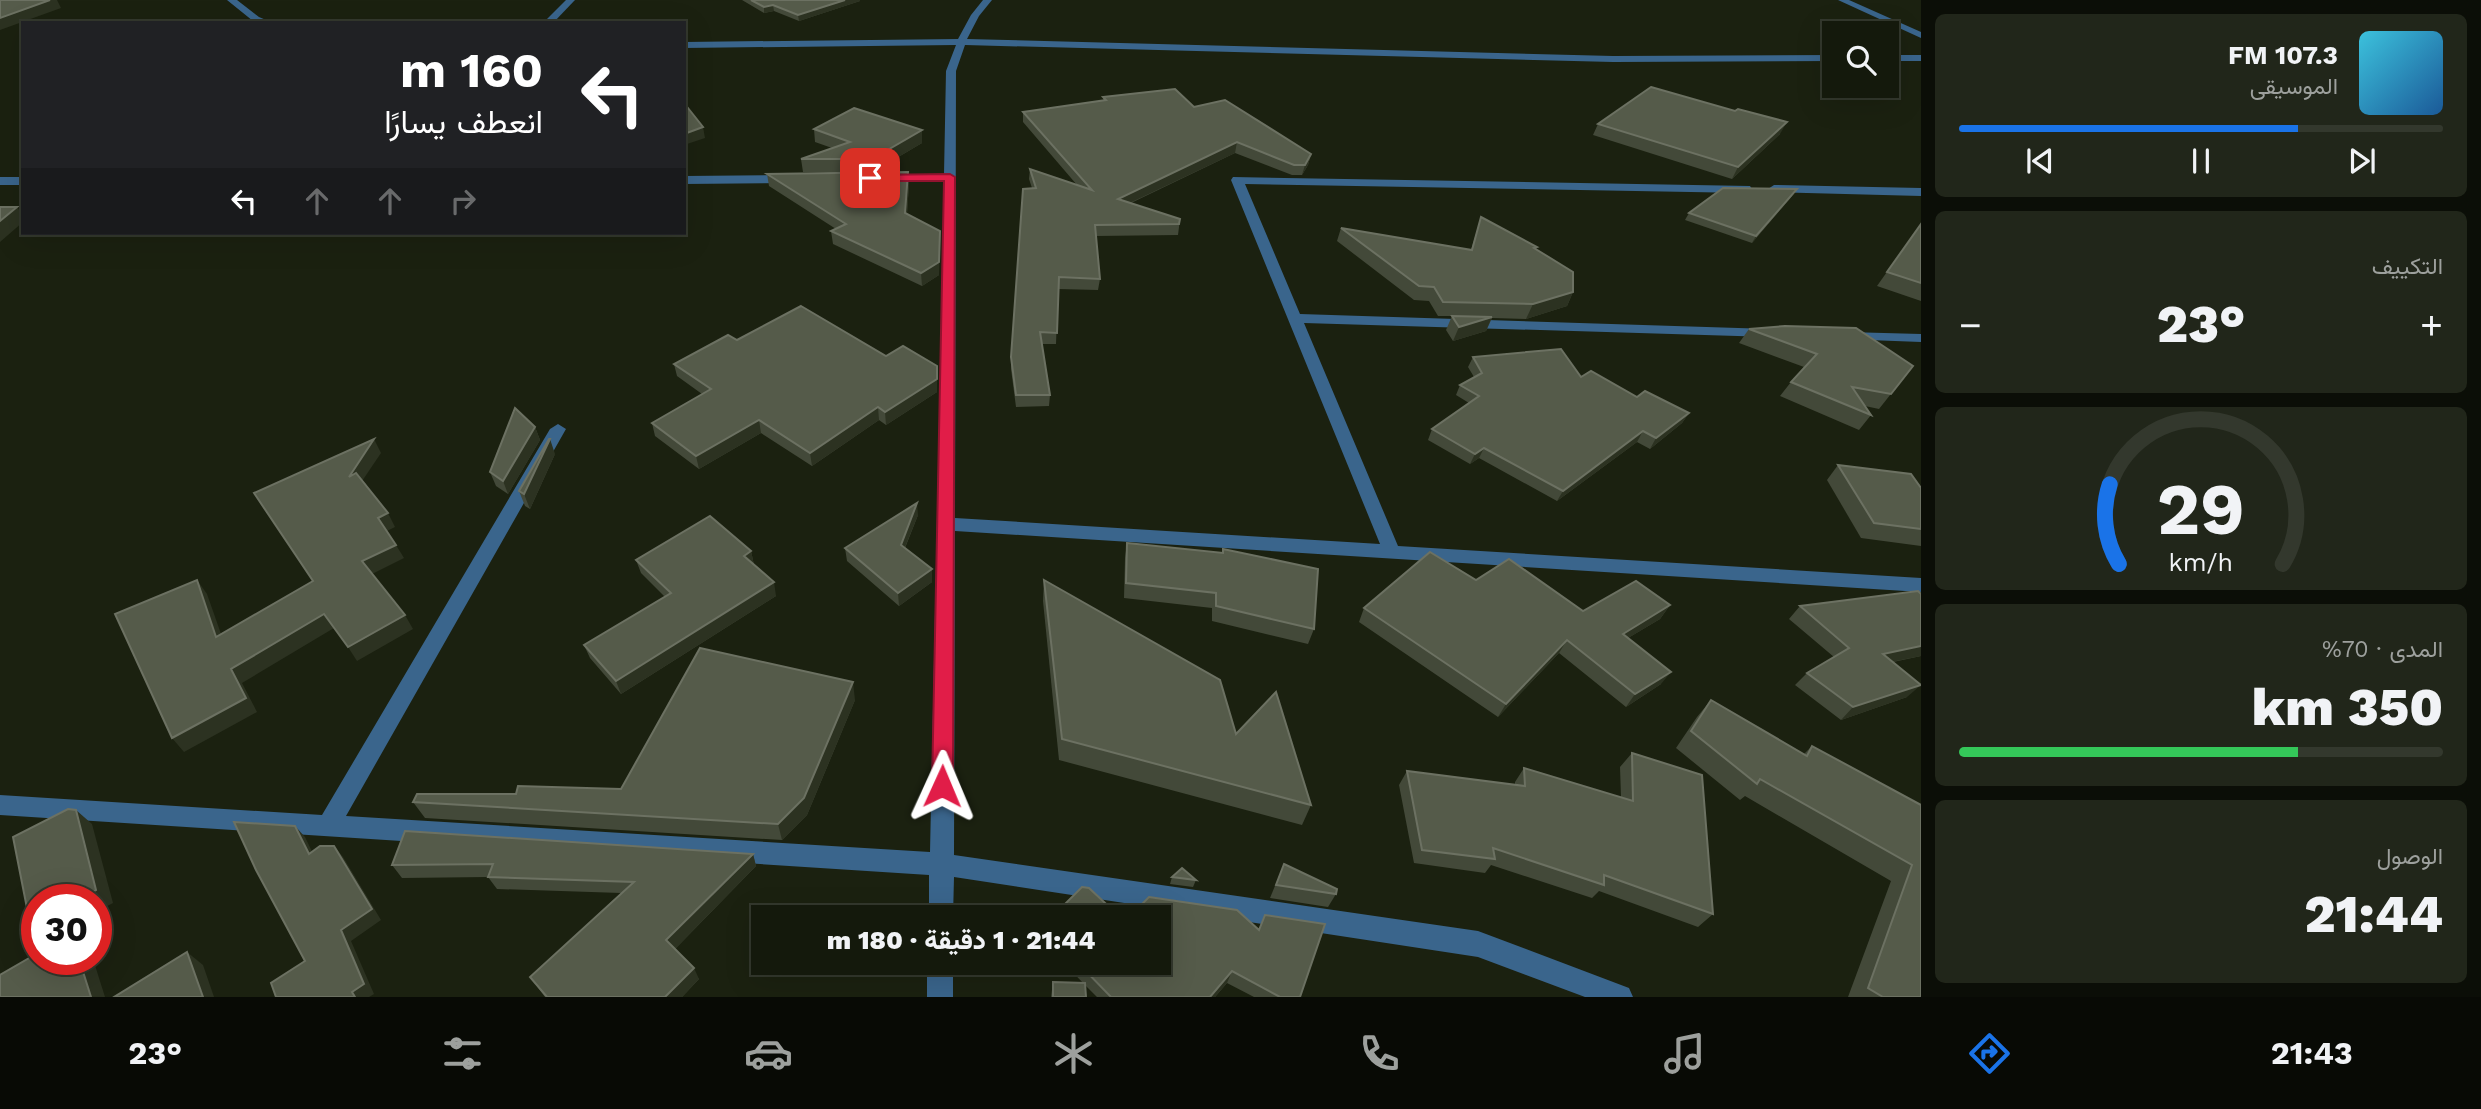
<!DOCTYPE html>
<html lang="ar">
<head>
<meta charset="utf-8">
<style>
  :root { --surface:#14190c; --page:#21261a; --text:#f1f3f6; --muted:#9da09d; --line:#33382d; --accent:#1a73e8 }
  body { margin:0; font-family:"Work Sans",Vazirmatn,sans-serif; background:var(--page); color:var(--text); direction:rtl; height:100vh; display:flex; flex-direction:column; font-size:26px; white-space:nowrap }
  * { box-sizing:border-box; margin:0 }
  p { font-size:23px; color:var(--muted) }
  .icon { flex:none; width:38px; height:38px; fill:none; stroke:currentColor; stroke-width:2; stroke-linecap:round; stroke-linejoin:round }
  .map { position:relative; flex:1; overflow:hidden; direction:ltr }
  .drawer { display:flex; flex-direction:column; gap:14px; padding:14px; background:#0b0e07; width:560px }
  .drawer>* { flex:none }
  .banner { position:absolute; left:21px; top:21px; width:665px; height:214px; border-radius:0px; box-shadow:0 7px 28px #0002,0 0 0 2px var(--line); direction:rtl; background:#202124; color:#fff; overflow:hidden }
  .fabs { position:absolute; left:1822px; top:21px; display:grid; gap:14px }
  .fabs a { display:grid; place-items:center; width:77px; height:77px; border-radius:0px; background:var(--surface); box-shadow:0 7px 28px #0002,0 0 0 2px var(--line); font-size:35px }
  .speed { position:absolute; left:21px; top:884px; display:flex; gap:14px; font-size:35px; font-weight:700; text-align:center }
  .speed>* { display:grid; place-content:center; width:91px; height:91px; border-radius:50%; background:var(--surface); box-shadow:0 7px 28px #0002,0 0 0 2px var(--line); line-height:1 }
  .speed .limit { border:10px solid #d22; background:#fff; color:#111 }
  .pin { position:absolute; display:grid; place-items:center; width:60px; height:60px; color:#fff; margin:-30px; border-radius:14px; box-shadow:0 4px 10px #0006 }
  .me { position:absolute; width:77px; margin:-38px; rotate:1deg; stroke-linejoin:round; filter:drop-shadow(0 0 5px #0008) }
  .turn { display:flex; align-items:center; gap:24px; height:147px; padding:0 28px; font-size:32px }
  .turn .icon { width:91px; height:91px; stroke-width:2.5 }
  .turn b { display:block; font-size:49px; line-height:60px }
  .lanes { display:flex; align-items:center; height:66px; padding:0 28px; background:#0003; justify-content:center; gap:35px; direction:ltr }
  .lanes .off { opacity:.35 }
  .big { font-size:52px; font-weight:800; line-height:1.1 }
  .drawer .tile { flex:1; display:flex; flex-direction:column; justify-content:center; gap:10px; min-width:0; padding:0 24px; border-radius:10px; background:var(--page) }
  .drawer .dial { align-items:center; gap:0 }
  .dial svg { height:182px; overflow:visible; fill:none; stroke:var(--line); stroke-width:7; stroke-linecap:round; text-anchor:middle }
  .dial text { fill:var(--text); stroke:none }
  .song { display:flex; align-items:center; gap:21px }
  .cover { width:84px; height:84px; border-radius:10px; background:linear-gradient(135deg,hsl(190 70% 55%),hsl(210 70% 35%)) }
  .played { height:7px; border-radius:4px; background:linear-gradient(90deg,var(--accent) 70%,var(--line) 70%) }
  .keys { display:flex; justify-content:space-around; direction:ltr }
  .heat { display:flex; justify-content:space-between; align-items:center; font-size:38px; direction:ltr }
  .charge { height:10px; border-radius:5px; background:linear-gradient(90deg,#34c759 70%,var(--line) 0) }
  .trip { position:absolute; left:751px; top:905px; width:420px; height:70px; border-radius:0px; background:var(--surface); box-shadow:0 7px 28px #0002,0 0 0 2px var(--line); font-weight:800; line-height:70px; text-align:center; direction:rtl }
  .menu { display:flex; height:112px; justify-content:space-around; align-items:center; background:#080a05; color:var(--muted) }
  .menu .icon { width:49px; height:49px }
  .menu .on { color:var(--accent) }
  .menu b { font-size:32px; color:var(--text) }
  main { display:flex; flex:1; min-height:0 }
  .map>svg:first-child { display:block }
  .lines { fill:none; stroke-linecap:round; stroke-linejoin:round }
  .minor { fill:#3a658c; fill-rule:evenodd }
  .wall { fill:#434939 }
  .shaded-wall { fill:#2c3221 }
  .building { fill:#555b4a; stroke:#6c7162; stroke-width:2 }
  .route { fill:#e11d48; stroke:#92132f; stroke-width:2 }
</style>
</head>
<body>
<main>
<section class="drawer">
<div class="tile">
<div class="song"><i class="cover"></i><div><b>107.3 FM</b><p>الموسيقى</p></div></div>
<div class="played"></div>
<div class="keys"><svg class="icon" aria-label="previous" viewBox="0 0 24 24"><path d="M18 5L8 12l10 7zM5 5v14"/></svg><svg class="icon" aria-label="pause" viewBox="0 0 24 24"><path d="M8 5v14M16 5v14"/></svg><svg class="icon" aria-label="next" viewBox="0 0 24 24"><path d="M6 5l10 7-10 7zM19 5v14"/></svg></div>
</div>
<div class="tile"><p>التكييف</p>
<div class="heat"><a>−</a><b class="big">23°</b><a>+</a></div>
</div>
<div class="tile dial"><svg viewBox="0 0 100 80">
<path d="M14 69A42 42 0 1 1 86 69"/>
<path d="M14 69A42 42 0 0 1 10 34" stroke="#1a73e8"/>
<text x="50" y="56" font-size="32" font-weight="700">29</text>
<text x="50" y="72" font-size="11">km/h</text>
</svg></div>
<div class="tile"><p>المدى · 70%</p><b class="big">350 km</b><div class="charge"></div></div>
<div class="tile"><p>الوصول</p><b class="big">21:44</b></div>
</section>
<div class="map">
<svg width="1921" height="997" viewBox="0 0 1921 997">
  <rect width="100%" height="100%" fill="#1b2110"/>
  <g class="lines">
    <g class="minor">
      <polygon points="227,0 237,0 259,17 273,23 253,21"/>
      <polygon points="566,0 575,0 553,23 543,23"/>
      <polygon points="983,0 992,0 979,16 967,39 1613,56 1834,55 1834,61 1613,62 965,45 956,71 955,518 1380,544 1231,180 1233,177 1750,186 1752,189 1746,193 1245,184 1300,314 1770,329 1777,333 1770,337 1304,323 1398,546 1921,578 1921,592 955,531 954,855 1478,931 1629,988 1633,997 1585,997 1478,957 954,877 953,917 929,917 929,875 0,815 0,795 322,815 550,429 558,424 566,429 346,816 930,852 944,181 887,182 881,178 887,174 944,174 946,71 956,45 684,48 684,42 958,39 971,15"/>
      <polygon points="1838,0 1849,0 1921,32 1921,38"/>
      <rect x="1886" y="55" width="35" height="6"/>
      <polygon points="684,176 789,175 795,179 789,183 684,184"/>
      <rect x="0" y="177" width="23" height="8"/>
      <polygon points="1774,185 1921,188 1921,196 1770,192 1768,189"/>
      <polygon points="1847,332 1921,334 1921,342 1842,339 1840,336"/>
      <rect x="927" y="962" width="26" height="35"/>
    </g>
  </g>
  <g class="wall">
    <polygon points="742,0 860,0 860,1 799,21 774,11 764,13"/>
    <polygon points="1103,97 1194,107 1311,154 1308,165 1302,175 1292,175 1235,153 1131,203 1180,219 1178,235 1096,236 1100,279 1098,290 1058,289 1056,344 1042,344 1050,395 1049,406 1016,407 1011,369 1011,357 1032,188 1029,179 1030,169 1077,185 1023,122 1023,112 1103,101"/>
    <polygon points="1598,124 1780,134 1732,179 1593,135"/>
    <polygon points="814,129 922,143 873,172 803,172 801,159 832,148 815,142"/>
    <polygon points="767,174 909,184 907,214 939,275 922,286 833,244 831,231 836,229 769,186"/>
    <polygon points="1792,196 1752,243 1685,220 1689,213"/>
    <polygon points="1481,217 1536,250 1573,292 1567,306 1526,319 1492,318 1486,331 1453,341 1446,330 1452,316 1438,316 1429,301 1414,300 1337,241 1341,228 1471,250"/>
    <polygon points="1921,224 1921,301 1877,286"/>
    <polygon points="1749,329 1913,366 1879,409 1865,406 1871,415 1859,430 1780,396 1791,382 1804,367 1739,343"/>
    <polygon points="737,340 937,392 886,425 879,420 812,466 761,433 699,469 655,436 652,423 702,394 677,376 674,364"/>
    <polygon points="1473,357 1581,377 1637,397 1689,413 1682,423 1650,449 1637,442 1557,501 1479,458 1470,464 1428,440 1432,429 1469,403 1456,395 1460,385 1474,377 1468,367"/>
    <polygon points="535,427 540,440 508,494 496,486 490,472"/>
    <polygon points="555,454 530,509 525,506 519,491"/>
    <polygon points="1838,465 1921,488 1921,546 1861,538 1827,480"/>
    <polygon points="918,515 905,548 932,569 932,582 899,606 847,561 845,548"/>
    <polygon points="1127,543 1314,629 1308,644 1212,621 1212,608 1124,598 1125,558"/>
    <polygon points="751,551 754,565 776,596 621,694 590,658 584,645 665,597 641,573 636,560"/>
    <polygon points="1044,580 1311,805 1302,825 1059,760 1043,601"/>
    <polygon points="1476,580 1583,611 1670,605 1660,619 1628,638 1661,684 1626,707 1559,653 1498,717 1359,622 1364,608"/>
    <polygon points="1921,594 1921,656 1893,662 1907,697 1841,720 1795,685 1807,673 1834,657 1789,619 1800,606"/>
    <polygon points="855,700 807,815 782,840 425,818 413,802 516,794 621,789"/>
    <polygon points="1711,700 1804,754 1812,746 1921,805 1921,997 1848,997 1891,881 1745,796 1740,800 1676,748 1697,717"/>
    <polygon points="1632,753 1713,914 1698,927 1599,891 1592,898 1491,865 1485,873 1414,863 1399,785 1407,771 1515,785 1515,782 1524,768 1621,797 1620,767"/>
    <polygon points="753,854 756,866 675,949 699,979 682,997 545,997 530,977 621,893 497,889 488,877 402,878 392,865"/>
    <polygon points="1284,864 1336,894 1328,907 1270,898"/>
    <polygon points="1172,877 1196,880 1193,887 1170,884"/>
    <polygon points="1265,915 1300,997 1254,997 1227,983 1215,997 1097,997 1085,985 1086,997 1051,997 1053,982 1083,983 1063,962 1158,962 1259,929"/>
  </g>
  <g class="shaded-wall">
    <polygon points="50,0 57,0 61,8 0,30 0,18"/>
    <polygon points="845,0 860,0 860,1 799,21 798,15"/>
    <polygon points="773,5 774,11 764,13 764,7"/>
    <polygon points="1787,122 1780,134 1732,179 1738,167"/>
    <polygon points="703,127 705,138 684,145 684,134"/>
    <polygon points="922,130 922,143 873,172 872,159"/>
    <polygon points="1237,142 1235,153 1117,209 1118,199"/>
    <polygon points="1311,154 1308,165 1302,175 1305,165"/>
    <polygon points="908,172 909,184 906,225 905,213"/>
    <polygon points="1797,189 1792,196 1752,243 1756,236"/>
    <polygon points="17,207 23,215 23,222 0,242 0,221"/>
    <polygon points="940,243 939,275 922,286 921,273"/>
    <polygon points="1573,292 1567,306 1526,319 1533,304"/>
    <polygon points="1492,317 1486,331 1453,341 1459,327"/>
    <polygon points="937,366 937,392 886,425 885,412"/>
    <polygon points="878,407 879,420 812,466 810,453"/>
    <polygon points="1689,413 1682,423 1650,449 1656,438"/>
    <polygon points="759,420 761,433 699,469 696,456"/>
    <polygon points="535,427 540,440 508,494 503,481"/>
    <polygon points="1643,431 1637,442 1557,501 1563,491"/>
    <polygon points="374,439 381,453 356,490 349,477"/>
    <polygon points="550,439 555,454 530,509 524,494"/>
    <polygon points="1484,448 1479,458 1470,464 1475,454"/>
    <polygon points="917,503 918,515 901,557 901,545"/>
    <polygon points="388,513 395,527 385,532 378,518"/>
    <polygon points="396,545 404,558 370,575 362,561"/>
    <polygon points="751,551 754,565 744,556"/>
    <polygon points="932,569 932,582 899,606 898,593"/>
    <polygon points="197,580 207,594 227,651 216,637"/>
    <polygon points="774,582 776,596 621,694 616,681"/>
    <polygon points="1670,605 1660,619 1613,647 1623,634"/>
    <polygon points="324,614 334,628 242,683 257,712 184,752 172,738 231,669"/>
    <polygon points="405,615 413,629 357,661 348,647"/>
    <polygon points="1567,640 1559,653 1498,717 1506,704"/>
    <polygon points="1921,646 1921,656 1871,666 1883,654"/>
    <polygon points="1671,672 1661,684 1626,707 1635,694"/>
    <polygon points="853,682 855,700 807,815 782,840 778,824"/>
    <polygon points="1921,685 1907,697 1841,720 1853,707"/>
    <polygon points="76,810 92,824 113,903 96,912 96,900 79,900"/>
    <polygon points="295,826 305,837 318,864 309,854"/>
    <polygon points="334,846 343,857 381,920 351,941 374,994 369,997 355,997 352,992 341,930"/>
    <polygon points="753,854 756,866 672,952 666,940"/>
    <polygon points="187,952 203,965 214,997 203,997"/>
    <polygon points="79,959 93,959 105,997 91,997"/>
    <polygon points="694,968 699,979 682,997 665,997"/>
    <polygon points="1232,971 1227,983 1215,997 1210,997"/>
  </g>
  <g class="building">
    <polygon points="0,0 50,0 0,18"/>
    <polygon points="751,0 845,0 798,15 773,5 764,7"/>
    <polygon points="1651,87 1735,111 1738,109 1787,122 1738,167 1598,124"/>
    <polygon points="1175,89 1194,107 1225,100 1311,154 1305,165 1294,165 1237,142 1118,199 1180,219 1179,224 1095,225 1100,279 1059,277 1057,333 1040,332 1050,395 1016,395 1011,357 1023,189 1036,188 1030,169 1092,190 1023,112 1106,100 1103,97"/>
    <polygon points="684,103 703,127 684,134"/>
    <polygon points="854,108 922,130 872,159 801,159 850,142 814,129"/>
    <polygon points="908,172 905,213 940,231 939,262 921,273 831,231 846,224 767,174"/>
    <polygon points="1723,188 1797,189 1756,236 1689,213"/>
    <polygon points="0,207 17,207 0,221"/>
    <polygon points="1481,217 1537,247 1534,248 1573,272 1573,292 1533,304 1443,302 1434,287 1419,286 1341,228 1472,250"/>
    <polygon points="1921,224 1921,283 1887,272"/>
    <polygon points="801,306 886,356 903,346 937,366 937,379 885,412 878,407 810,453 759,420 696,456 652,423 711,389 674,364 728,335 737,340"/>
    <polygon points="1452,316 1492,317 1459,327"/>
    <polygon points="1785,326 1856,328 1913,366 1891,394 1852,387 1871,415 1791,382 1817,354 1749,329"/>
    <polygon points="1561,349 1581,377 1591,371 1637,397 1645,391 1689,413 1656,438 1643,431 1563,491 1484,448 1475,454 1432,429 1479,396 1460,385 1482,373 1473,357"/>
    <polygon points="515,408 535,427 503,481 490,472"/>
    <polygon points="374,439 349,477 356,473 388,513 378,518 396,545 362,561 405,615 348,647 324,614 231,669 246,698 172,738 115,614 197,580 216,637 313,581 254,493"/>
    <polygon points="549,439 550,439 524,494 519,491"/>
    <polygon points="1838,465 1911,474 1921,488 1921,529 1874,523"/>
    <polygon points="917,503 901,545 932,569 898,593 845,548"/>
    <polygon points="710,516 751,551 744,556 774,582 616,681 584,645 671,593 636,560"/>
    <polygon points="1127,543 1223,553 1223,549 1318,569 1314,629 1216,606 1216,593 1126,583"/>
    <polygon points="1430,552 1476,580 1509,559 1583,611 1636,581 1670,605 1623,634 1671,672 1635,694 1567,640 1506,704 1364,608"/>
    <polygon points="1044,580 1220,680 1236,734 1276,692 1311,805 1062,739"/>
    <polygon points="1918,591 1921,594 1921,646 1883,654 1921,685 1853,707 1807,673 1849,648 1800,606"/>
    <polygon points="700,648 853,682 804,798 778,824 413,802 417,794 516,794 518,786 621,789"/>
    <polygon points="1711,700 1807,756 1812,746 1921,805 1921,997 1883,997 1868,988 1912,865 1760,779 1757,784 1691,731"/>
    <polygon points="1632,753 1702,775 1713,914 1604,875 1604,885 1493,848 1495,859 1422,850 1407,771 1525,786 1524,768 1633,801"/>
    <polygon points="68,809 76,810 96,890 79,900 37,900 37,959 79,959 91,997 0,997 0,975 36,954 13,837"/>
    <polygon points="234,822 295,826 309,854 320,846 334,846 372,909 341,930 364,984 352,992 355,997 276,997 271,983 305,961 256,870"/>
    <polygon points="405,831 753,854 666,940 694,968 665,997 547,997 530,977 634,882 488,877 493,864 392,865"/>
    <polygon points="1284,864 1337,889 1336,894 1276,885"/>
    <polygon points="1182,868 1196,880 1172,877"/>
    <polygon points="1082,887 1089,888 1120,917 1052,917"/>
    <polygon points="1149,897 1237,910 1259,930 1265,915 1325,924 1300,997 1280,997 1232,971 1210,997 1111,997 1077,962 1158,962 1158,917 1129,917"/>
    <polygon points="187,952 203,997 114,997"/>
    <polygon points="1053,982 1085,983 1086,997 1053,997"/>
  </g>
  <polygon class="route" points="950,174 955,177 953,786 950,792 942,795 935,792 932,786 944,181 870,181 865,178 870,175"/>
</svg>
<div class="fabs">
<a><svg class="icon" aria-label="search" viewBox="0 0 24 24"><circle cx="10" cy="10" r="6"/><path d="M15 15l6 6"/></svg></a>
</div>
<div class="speed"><div class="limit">30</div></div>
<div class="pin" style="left:870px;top:178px;background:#d93025"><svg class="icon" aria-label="arrive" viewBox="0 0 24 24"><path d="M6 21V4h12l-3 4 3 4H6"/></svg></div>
<svg class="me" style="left:942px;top:786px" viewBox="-20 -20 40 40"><path d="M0-17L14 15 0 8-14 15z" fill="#e11d48" stroke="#fff" stroke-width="4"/></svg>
<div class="trip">21:44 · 1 دقيقة · 180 m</div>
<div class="banner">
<div class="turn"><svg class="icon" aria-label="left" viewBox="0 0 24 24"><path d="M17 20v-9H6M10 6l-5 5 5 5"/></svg><div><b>160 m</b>انعطف يسارًا</div></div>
<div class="lanes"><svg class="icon" aria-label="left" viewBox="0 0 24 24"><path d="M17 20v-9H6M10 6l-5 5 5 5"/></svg><svg class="icon off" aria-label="ahead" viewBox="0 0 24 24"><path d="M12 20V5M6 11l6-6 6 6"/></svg><svg class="icon off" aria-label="ahead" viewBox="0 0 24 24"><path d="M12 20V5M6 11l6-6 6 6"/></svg><svg class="icon off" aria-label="right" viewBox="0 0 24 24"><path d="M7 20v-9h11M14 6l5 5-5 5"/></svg></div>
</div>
</div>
</main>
<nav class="menu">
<b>21:43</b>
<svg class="icon on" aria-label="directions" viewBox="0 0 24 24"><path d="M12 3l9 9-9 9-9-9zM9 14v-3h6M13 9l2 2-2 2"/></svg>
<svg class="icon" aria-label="music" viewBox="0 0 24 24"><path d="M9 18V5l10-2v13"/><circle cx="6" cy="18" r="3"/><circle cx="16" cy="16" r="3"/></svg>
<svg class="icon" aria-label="phone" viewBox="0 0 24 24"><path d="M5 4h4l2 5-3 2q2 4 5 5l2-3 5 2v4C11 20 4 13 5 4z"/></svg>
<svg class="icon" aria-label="climate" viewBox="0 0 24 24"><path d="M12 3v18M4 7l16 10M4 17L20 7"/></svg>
<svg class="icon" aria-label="car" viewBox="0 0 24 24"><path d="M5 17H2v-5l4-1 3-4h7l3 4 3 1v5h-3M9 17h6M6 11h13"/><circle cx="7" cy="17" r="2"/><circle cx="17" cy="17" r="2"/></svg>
<svg class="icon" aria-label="filters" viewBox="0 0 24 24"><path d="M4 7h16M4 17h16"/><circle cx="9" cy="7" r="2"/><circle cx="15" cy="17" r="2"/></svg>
<b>23°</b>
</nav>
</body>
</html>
